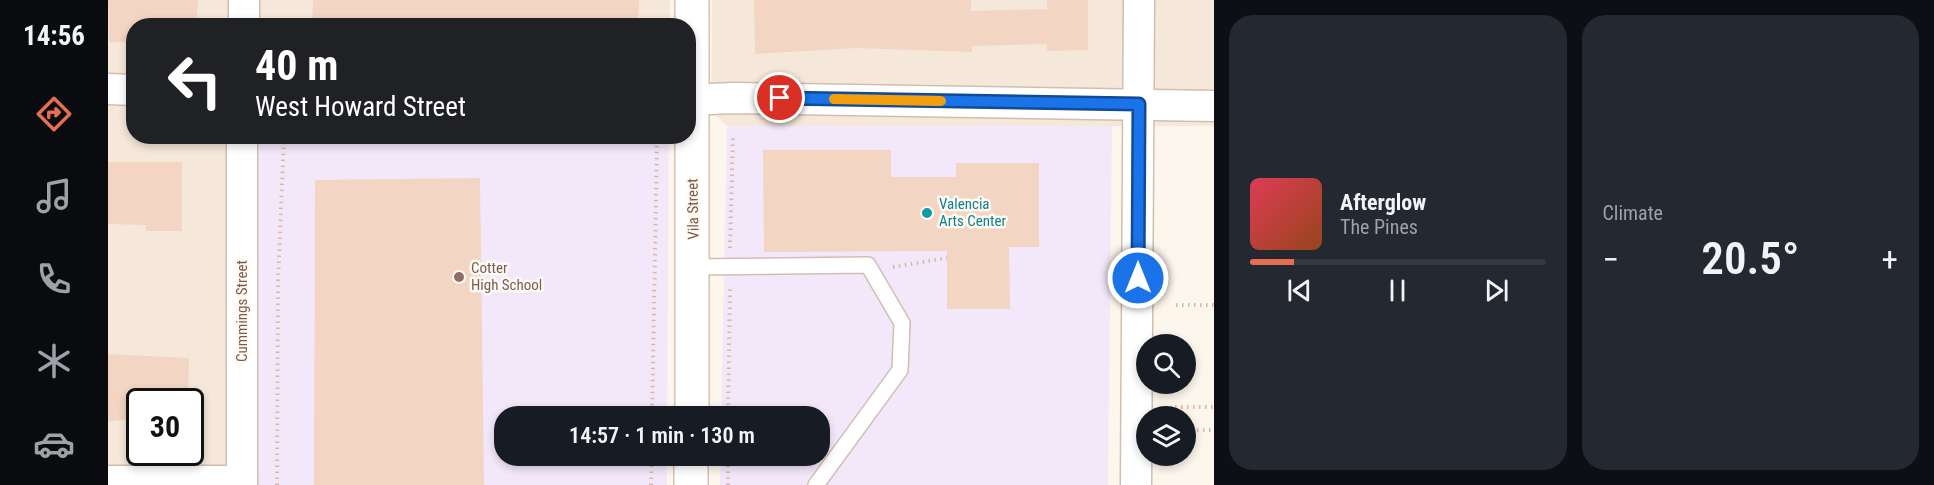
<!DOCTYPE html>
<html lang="en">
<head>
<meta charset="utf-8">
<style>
  :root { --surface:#171b24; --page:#242831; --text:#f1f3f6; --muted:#9ea1a6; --line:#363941; --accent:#e76f51 }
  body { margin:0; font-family:"Roboto Condensed",sans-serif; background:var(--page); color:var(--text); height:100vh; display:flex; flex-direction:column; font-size:22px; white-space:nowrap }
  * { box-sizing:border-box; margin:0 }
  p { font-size:20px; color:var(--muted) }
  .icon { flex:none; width:33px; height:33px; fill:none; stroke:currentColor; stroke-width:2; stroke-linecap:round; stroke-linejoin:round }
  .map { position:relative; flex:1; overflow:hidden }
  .sheet { display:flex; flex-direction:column; gap:15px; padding:15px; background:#0d0f14; width:720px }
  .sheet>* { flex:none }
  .hud { position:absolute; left:18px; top:18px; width:570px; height:126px; border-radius:24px; box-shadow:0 3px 9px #0003; background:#202124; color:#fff; overflow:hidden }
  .tools { position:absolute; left:1028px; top:334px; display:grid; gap:12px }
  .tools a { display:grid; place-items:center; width:60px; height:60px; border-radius:50%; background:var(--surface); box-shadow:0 3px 9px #0003; font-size:30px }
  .speed { position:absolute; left:18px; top:388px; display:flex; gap:12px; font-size:30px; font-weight:700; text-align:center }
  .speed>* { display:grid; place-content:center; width:78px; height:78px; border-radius:50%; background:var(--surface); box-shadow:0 3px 9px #0003; line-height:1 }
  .speed .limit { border:3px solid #111; border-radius:9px; background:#fff; color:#111 }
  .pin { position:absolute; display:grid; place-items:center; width:51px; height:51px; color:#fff; margin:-26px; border:3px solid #fff; border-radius:50%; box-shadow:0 2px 6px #0007 }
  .me { position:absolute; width:66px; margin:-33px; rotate:0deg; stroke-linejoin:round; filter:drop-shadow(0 0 4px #0008) }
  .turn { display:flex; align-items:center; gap:21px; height:126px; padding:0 30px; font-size:27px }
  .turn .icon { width:78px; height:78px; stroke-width:2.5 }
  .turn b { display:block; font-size:42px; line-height:51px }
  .big { font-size:45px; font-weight:600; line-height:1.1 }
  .sheet .widget { flex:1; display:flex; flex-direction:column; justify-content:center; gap:9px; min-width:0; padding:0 21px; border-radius:24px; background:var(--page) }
  .song { display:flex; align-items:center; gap:18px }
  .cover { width:72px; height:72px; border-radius:9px; background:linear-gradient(135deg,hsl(350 70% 55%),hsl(20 70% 35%)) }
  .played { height:6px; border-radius:3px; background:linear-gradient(90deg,var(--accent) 15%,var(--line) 15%) }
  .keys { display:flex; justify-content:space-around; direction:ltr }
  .heat { display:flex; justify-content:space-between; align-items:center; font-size:33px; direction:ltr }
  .sheet .tiles { flex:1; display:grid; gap:15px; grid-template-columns:repeat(2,1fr) }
  .trip { position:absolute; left:386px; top:406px; width:336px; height:60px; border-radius:24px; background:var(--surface); box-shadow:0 3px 9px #0003; font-weight:600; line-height:60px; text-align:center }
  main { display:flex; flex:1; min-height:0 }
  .dock { display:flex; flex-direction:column; width:108px; justify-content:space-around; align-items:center; background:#090b0e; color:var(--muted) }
  .dock .icon { width:42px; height:42px }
  .dock .active { color:var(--accent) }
  .dock b { font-size:27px; color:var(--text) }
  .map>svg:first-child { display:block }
  .residential { fill:#f5e8da; fill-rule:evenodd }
  .education { fill:#f3e8fa }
  .building { fill:#f3d5c3 }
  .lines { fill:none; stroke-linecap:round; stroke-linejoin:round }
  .lane-casing { stroke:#d1beb0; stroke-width:18 }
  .street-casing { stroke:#d1beb0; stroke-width:33 }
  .secondary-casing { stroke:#d6c0b0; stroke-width:36 }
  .path { stroke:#d9b8a5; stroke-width:4; stroke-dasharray:1.5 4.5; stroke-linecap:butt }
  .lane { stroke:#fff; stroke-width:15 }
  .street { stroke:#fff; stroke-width:30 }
  .secondary { stroke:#fff; stroke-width:33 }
  .route-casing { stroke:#114b97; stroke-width:15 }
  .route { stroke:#1a73e8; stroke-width:10 }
  .slow { stroke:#f59e0b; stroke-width:10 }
  .culture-dot { fill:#0f9aa8; stroke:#fffaf3; stroke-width:2 }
  .education-dot { fill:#8d6e63; stroke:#fffaf3; stroke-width:2 }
  .labels { text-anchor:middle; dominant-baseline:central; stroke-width:5; stroke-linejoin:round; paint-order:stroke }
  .culture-label { font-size:15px; fill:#0d838f; stroke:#fffaf3; text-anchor:start }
  .street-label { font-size:15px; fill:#7a5c4d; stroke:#fffaf3 }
  .education-label { font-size:15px; fill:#785e54; stroke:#fffaf3; text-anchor:start }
</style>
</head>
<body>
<main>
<nav class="dock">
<b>14:56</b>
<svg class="icon active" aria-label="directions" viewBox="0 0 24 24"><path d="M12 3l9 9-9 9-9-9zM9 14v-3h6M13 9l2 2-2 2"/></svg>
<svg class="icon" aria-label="music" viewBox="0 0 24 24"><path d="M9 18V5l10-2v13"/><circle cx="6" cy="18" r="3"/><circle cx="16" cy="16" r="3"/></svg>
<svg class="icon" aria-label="phone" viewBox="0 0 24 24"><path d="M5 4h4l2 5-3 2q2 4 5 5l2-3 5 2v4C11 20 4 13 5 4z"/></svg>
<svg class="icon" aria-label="climate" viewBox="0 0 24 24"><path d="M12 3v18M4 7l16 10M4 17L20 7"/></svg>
<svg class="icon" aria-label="car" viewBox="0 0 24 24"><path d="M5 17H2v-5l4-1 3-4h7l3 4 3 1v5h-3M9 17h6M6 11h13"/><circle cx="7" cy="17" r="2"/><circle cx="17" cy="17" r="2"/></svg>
</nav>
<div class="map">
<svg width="1106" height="485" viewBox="0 0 1106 485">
  <rect width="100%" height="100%" fill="#fdf6ec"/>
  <g class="residential">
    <path d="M0 0H562V25L26 26V136L142 137 141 485H0ZM32 402H82V453H32Z"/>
    <polygon points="604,0 1106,0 1106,126 619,126 603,110"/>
  </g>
  <g class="education">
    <polygon points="619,126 1004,126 1000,485 612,485 613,456 711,456 711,417 613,417"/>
    <polygon points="142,137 561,137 559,417 396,417 396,456 559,456 559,485 141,485"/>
  </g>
  <g class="building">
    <polygon points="0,0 90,0 88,26 26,26 26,42 1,42"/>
    <polygon points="205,0 531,0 530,26 204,26"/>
    <polygon points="646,0 863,0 863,11 939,9 939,0 980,0 980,50 939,51 939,44 864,46 864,52 749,48 647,54"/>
    <polygon points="655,150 783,150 783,177 848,177 848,163 931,163 931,247 901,247 902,309 839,309 839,251 656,252"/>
    <polygon points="0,162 74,162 74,231 38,231 38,225 0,224"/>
    <polygon points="372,178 376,485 206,485 207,180"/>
    <polygon points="0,354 81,358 80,402 25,402 25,420 0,421"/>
  </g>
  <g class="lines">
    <g class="lane-casing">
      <polyline id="lane" points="586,267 760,265 794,323 792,370 708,485"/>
    </g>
    <g class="street-casing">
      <g id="street">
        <polyline points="136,26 136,0"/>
        <polyline points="0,89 26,90"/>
        <polyline points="580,100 625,98 1106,106"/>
        <polyline points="0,481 134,481"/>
        <polyline points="134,485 134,136"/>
        <polyline points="1028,485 1031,0"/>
      </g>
    </g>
    <g class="secondary-casing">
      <g id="secondary">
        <polyline points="584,417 584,0"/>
        <polyline points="583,485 583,456"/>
      </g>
    </g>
    <g class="path">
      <polyline points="622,248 625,135"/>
      <polyline points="785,267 839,258"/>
      <polyline points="1068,305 1106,305"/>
      <polyline points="1067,407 1106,407"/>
      <polyline points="620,417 622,286"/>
      <polyline points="1077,430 1106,430"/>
      <polyline points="169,485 170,280 176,138 549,140 544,417"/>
      <polyline points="543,485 544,456"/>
      <polyline points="620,485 620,456"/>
    </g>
    <use href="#lane" class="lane"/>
    <use href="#street" class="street"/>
    <use href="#secondary" class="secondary"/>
  </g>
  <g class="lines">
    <g class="route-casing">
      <polyline id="route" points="672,98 1031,104 1030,278"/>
    </g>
    <use href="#route" class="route"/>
    <polyline class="slow" points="726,99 833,101"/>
  </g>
  <circle class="culture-dot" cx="819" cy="213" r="6"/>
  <circle class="education-dot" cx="351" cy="277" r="6"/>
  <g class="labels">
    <g class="culture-label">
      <text x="831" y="204">Valencia<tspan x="831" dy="17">Arts Center</tspan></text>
    </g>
    <g class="street-label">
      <text transform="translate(585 209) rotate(-91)">Vila Street</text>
      <text transform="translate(134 311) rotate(-90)">Cummings Street</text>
    </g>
    <g class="education-label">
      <text x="363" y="268">Cotter<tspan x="363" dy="17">High School</tspan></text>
    </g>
  </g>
</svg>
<div class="tools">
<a><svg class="icon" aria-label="search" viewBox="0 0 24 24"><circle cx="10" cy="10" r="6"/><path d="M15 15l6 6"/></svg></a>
<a><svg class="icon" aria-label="layers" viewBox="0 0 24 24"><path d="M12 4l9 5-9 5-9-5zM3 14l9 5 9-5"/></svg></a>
</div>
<div class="speed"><div class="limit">30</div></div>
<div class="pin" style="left:672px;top:98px;background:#d93025"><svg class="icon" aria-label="arrive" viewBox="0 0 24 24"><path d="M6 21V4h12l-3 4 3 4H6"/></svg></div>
<svg class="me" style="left:1030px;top:278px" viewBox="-20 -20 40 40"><circle r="17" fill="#1a73e8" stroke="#fff" stroke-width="3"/><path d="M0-11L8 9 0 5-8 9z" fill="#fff"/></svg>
<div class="trip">14:57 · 1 min · 130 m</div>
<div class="hud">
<div class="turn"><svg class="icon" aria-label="left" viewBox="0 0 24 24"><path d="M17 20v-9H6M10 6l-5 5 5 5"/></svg><div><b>40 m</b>West Howard Street</div></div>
</div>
</div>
<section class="sheet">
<div class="tiles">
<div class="widget">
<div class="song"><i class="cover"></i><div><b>Afterglow</b><p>The Pines</p></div></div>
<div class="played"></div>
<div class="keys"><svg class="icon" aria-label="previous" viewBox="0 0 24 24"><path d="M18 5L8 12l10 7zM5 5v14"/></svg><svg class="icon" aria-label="pause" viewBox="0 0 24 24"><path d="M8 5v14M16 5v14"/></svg><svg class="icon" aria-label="next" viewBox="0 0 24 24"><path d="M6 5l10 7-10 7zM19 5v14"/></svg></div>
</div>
<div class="widget"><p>Climate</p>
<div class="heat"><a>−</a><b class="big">20.5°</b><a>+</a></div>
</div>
</div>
</section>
</main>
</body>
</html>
